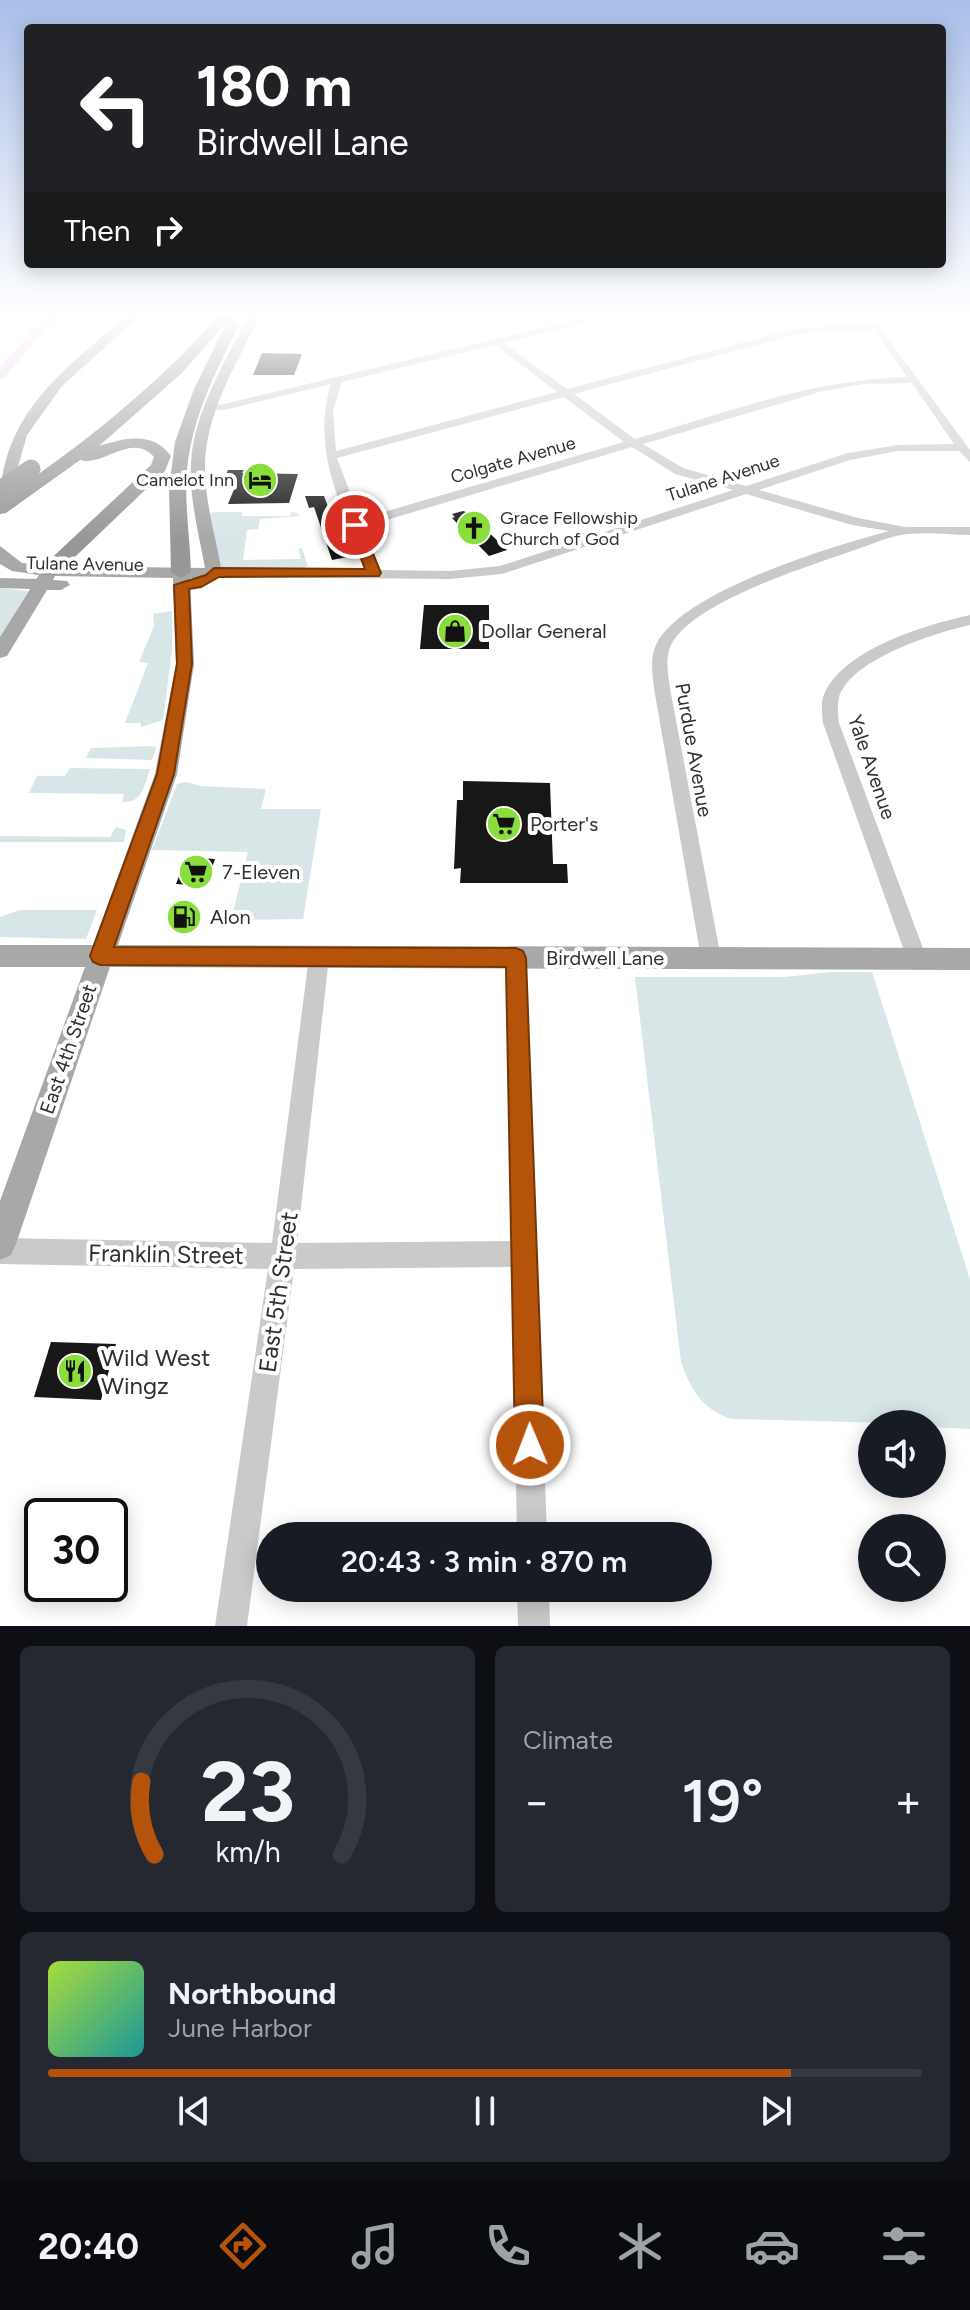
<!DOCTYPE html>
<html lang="en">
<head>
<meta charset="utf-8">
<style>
  :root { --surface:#171b24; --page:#242831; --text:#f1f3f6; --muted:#9ea1a6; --line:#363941; --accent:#b45309 }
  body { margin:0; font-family:Figtree,sans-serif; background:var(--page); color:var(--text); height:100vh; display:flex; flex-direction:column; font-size:30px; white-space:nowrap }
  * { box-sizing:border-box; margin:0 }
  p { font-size:26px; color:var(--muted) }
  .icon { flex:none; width:44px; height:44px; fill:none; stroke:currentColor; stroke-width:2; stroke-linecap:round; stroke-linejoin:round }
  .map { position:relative; height:1626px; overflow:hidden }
  .details { display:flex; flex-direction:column; gap:20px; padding:20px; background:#0d0f14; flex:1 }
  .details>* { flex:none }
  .hud { position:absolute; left:24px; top:24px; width:922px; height:244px; border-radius:8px; box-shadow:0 4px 20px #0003; background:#202124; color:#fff; overflow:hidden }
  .controls { position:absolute; left:858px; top:1410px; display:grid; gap:16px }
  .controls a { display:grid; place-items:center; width:88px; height:88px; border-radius:50%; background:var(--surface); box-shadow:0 4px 20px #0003; font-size:40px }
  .speed { position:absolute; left:24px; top:1498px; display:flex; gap:16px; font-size:40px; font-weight:700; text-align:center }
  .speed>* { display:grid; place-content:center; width:104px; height:104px; border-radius:50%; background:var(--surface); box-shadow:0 4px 20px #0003; line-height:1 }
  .speed .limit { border:4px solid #111; border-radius:12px; background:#fff; color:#111 }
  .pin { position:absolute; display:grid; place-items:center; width:68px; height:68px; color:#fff; margin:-34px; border:4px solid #fff; border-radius:50%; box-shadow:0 2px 8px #0007 }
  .me { position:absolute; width:88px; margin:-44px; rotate:359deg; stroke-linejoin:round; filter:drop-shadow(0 0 6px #0008) }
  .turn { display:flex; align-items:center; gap:28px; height:168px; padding:0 40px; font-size:36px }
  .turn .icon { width:104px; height:104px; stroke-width:2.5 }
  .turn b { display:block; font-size:56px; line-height:68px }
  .then { display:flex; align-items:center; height:76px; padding:0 40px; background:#0003; gap:16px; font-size:30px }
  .big { font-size:60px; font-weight:600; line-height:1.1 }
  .details .card { flex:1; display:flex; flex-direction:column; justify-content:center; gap:12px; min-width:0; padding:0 28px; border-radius:12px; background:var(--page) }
  .details .dial { align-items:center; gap:0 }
  .dial svg { height:208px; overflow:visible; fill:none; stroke:var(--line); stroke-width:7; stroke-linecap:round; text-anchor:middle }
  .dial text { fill:var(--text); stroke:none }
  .song { display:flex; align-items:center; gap:24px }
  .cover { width:96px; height:96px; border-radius:12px; background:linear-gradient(135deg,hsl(80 70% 55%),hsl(180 70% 35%)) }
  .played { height:8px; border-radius:4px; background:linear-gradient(90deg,var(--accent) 85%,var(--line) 85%) }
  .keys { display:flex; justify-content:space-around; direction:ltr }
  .heat { display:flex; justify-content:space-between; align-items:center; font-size:44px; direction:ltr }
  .details .tiles { flex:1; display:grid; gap:20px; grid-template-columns:1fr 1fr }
  .card:last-child { grid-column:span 2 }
  .trip { position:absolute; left:256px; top:1522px; width:456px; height:80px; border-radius:40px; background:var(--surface); box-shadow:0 4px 20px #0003; font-weight:600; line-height:80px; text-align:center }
  .tabs { display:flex; height:128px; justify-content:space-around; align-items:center; background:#090b0e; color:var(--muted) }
  .tabs .icon { width:56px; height:56px }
  .tabs .current { color:var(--accent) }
  .tabs b { font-size:36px; color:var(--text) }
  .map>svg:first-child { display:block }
  .green { fill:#d9e6e7 }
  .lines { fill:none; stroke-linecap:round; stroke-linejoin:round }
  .river { fill:#eacceb; fill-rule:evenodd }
  .building { fill:#171717 }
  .minor { fill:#cacaca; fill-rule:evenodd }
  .major { fill:#a8a8a8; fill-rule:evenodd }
  .highway { fill:#979797; fill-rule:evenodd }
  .highway-bridge { stroke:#979797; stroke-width:19 }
  .route { fill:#b45309; stroke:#753606; stroke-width:2 }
  .labels { text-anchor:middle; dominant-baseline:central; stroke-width:8; stroke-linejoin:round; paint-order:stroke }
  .far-street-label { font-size:18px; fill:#303030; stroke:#fff }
  .far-poi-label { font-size:18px; fill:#303030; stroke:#fff; text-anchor:end }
  .poi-label { font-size:20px; fill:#303030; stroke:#fff; text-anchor:start }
  .street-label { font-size:20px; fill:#303030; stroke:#fff }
  .near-street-label { font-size:24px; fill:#303030; stroke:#fff }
  .near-poi-label { font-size:24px; fill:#303030; stroke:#fff; text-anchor:start }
</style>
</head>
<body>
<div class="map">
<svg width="970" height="1626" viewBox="0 0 970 1626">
  <rect width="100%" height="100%" fill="#fff"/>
  <g class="green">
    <polygon points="214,512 242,512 242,516 290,516 292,512 297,513 300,516 260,519 258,529 247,530 243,560 301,559 298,549 302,548 308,566 302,570 220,568 208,514"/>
    <polygon points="0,588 28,591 0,638"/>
    <polygon points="172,611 172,651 163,720 141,727 141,723 125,723 148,663 139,662 154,626 153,614"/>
    <polygon points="152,746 156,748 152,760 86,758 91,748"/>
    <path d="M70 768 150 769C144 786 143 803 122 802L124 794 29 793 37 776H65Z"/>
    <polygon points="186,782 201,786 266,789 261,809 321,809 303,919 231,920 248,852 152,850 177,784"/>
    <polygon points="116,827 126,830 124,842 0,842 0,836 110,837"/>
    <polygon points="19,910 97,910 86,939 0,937 0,917"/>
    <path d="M831 972H872L970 1279V1429L932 1427V1424L731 1419C702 1409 691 1390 681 1362L635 977H784Z"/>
  </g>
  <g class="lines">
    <polygon class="river" points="47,314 59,314 4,378 0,379 0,367"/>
  </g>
  <g class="building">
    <polygon points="262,353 302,354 294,375 253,375"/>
    <polygon points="228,470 244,470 242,473 298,474 289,503 228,504 235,487 221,487"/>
    <polygon points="305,496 324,496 347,557 332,560 314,507 309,508"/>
    <polygon points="463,511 469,513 507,550 489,556 452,518 455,517 452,514"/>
    <polygon points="424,605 489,605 489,649 420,649"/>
    <polygon points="463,781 550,783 553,864 567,864 568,883 460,883 461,868 454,869 457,800 463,800"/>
    <polygon points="186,857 215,859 206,886 176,884"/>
    <polygon points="51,1342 116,1344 101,1400 34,1397"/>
  </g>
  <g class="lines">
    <g class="minor">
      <path d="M600 314H616L504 343 567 389 798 328 870 324 865 317 870 314 970 450V462L959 451H898L850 460 759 490 858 518 905 527H970V535C950 535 928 532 908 534 888 536 868 546 849 552 804 568 693 602 671 645 664 660 669 679 671 694L721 958 718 964 711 967 704 964 701 958 655 694C653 678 649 660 656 645 680 592 833 546 889 531L852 525 746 494 502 574 450 579 214 577 207 573 214 569 366 570C343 508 310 451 331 384L224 410 207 409V405L224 404ZM874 329 907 377C813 379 725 413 635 439L574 394 798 334ZM495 345 557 392 336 451 333 411 342 382ZM912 383 954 444 898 445 848 453 746 486 683 468 643 444 823 391 864 384ZM564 397 624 442 360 519 337 458ZM632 447 675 474 733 490 500 566 450 571 380 570 363 527Z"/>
      <path d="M970 615V625C935 633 851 659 839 697 837 706 838 715 839 723L927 959 924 965 917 968 910 965 907 959 823 723C822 713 820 702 825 692 847 648 925 625 970 615Z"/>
      <polygon points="319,948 326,951 329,957 297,1243 511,1241 506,958 509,952 516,949 523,952 526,958 547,1536 517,1536 512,1267 294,1269 247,1626 215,1626 268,1269 0,1264 0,1238 272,1243 309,957 312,951"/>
      <polygon points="517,1588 549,1588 550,1626 518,1626"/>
    </g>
    <g class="major">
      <path d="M129 314H142L62 386 27 435 8 502 0 507C0 413 65 369 129 314Z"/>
      <path d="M249 314H261C238 361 207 410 205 463 204 500 216 537 222 573L214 578H190L194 664 177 774 118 945 970 948V970L110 967 16 1244 11 1255 0 1260V1201L85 967H0V945H93L155 774 176 664 173 578 55 576 53 580 67 581 70 585 61 590H47L7 656 0 658V637L30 589 0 588V578L36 579 39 575 12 571 0 564V546L22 563 49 566 205 568C199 534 189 498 191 463 194 410 226 361 249 314Z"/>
    </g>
    <path class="highway" d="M220 314H234L230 319 241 322C218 366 195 411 188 461 183 497 190 535 191 572L181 578 171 572 169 488 175 442 194 389 227 322 182 373 99 446C125 438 153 431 171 456L165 471 56 575H42L39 571 42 567 151 465 154 457C131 432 104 467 80 460L6 513 0 514V501C81 446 156 387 220 314Z"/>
    <polyline class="highway-bridge" points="0,490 31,469"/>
  </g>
  <linearGradient id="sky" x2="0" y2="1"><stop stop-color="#a9bee9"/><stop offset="0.58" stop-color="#fff"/><stop offset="1" stop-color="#fff" stop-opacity="0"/></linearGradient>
  <rect width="970" height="541" fill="url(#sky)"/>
  <polygon class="route" points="355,521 361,525 381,573 379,576 219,577 201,587 189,589 192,664 174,774 114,947 516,948 523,951 526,958 544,1445 540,1455 530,1459 519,1455 515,1445 506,967 100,965 93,962 90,956 157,774 177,664 174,585 206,575 214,568 365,569 348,525"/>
  <defs>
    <g id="hotel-disc" transform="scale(1.8)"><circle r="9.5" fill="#89de3b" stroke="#fff"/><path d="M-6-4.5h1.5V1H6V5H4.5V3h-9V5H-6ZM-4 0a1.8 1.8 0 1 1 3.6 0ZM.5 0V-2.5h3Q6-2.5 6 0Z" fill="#111"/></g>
    <g id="church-disc" transform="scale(1.8)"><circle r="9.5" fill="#89de3b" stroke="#fff"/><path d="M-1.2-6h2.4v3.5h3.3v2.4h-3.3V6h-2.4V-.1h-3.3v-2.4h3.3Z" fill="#111"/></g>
    <g id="shop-disc" transform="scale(1.8)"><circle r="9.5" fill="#89de3b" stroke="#fff"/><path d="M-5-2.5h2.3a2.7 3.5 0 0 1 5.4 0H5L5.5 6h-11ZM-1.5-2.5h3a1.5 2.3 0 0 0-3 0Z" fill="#111"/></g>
    <g id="supermarket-disc" transform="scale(1.8)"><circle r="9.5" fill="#89de3b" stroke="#fff"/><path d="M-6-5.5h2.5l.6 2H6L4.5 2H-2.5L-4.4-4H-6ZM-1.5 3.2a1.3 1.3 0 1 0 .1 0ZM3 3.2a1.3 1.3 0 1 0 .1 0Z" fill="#111"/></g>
    <g id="fuel-disc" transform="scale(1.8)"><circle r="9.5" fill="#89de3b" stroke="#fff"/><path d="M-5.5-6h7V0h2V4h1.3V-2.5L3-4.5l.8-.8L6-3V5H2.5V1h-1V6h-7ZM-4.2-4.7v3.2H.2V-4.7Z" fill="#111"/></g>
    <g id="restaurant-disc" transform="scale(1.8)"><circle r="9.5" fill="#89de3b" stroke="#fff"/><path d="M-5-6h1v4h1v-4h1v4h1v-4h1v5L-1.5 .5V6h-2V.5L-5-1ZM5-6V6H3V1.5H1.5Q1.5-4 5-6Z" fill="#111"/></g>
  </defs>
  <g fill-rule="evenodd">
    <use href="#hotel-disc" x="260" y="480"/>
    <use href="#church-disc" x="474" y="528"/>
    <use href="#shop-disc" x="455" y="631"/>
    <use href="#supermarket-disc" x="504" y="824"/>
    <use href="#supermarket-disc" x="196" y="872"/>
    <use href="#fuel-disc" x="184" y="917"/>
    <use href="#restaurant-disc" x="75" y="1371"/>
  </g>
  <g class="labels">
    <g class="far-street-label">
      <text transform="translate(513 460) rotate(-16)">Colgate Avenue</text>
      <text transform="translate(723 478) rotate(-18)">Tulane Avenue</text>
      <text transform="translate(85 564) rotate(1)">Tulane Avenue</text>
    </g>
    <g class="far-poi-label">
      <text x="234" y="480">Camelot Inn</text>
      <text x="500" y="518" text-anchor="start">Grace Fellowship<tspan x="500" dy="21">Church of God</tspan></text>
    </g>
    <g class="poi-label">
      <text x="481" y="631">Dollar General</text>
      <text x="530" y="824">Porter's</text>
      <text x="222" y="872">7-Eleven</text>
      <text x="210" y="917">Alon</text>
    </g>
    <g class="street-label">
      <text transform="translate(694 750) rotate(80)">Purdue Avenue</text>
      <text transform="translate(872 767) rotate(71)">Yale Avenue</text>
      <text x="605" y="958">Birdwell Lane</text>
      <text transform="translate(68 1049) rotate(-71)">East 4th Street</text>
    </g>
    <g class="near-street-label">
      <text transform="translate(166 1254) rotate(1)">Franklin Street</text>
      <text transform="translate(278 1292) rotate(-82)">East 5th Street</text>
    </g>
    <g class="near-poi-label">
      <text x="101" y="1357">Wild West<tspan x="101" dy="28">Wingz</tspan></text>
    </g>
  </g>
</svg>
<div class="controls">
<a><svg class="icon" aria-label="sound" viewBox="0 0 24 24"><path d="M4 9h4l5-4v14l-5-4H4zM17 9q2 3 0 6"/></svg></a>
<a><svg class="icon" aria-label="search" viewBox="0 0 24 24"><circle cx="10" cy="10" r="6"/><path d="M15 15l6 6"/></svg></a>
</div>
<div class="speed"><div class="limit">30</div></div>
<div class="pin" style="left:355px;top:525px;background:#d93025"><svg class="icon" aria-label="arrive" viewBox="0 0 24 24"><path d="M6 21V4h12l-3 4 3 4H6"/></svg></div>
<svg class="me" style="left:530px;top:1445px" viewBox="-20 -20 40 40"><circle r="17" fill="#b45309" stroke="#fff" stroke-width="3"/><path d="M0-11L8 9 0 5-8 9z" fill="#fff"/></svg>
<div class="trip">20:43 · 3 min · 870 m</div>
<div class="hud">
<div class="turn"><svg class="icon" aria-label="left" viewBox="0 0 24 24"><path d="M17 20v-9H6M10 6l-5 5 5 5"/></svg><div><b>180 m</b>Birdwell Lane</div></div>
<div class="then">Then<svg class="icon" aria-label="right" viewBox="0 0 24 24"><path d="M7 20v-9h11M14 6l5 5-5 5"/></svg></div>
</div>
</div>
<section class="details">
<div class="tiles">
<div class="card dial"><svg viewBox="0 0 100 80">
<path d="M14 69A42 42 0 1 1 86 69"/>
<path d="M14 69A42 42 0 0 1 9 41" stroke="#b45309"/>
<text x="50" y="56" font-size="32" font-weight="700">23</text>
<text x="50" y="72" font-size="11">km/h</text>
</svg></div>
<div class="card"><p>Climate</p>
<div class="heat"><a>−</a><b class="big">19°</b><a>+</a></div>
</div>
<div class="card">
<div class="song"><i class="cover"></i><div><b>Northbound</b><p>June Harbor</p></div></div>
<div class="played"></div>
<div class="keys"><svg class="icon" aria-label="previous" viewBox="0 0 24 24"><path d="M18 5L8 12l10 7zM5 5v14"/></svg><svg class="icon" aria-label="pause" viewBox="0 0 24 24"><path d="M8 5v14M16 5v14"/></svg><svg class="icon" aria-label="next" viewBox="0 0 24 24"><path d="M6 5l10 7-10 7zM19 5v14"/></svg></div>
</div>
</div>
</section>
<nav class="tabs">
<b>20:40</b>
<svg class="icon current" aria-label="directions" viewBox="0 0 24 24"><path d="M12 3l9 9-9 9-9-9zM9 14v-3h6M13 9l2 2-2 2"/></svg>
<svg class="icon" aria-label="music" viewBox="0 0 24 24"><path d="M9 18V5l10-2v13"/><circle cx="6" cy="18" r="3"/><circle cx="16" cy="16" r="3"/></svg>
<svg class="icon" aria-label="phone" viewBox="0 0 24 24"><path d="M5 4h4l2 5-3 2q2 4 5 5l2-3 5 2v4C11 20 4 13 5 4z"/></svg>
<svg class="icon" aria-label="climate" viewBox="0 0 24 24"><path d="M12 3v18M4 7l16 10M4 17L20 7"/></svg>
<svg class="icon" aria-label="car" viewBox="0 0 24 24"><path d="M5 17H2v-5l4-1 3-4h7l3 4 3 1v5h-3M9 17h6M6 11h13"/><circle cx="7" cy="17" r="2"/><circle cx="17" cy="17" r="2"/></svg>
<svg class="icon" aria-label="filters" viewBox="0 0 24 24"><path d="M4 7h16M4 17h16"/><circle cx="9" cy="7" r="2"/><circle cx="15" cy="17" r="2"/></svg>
</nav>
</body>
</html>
